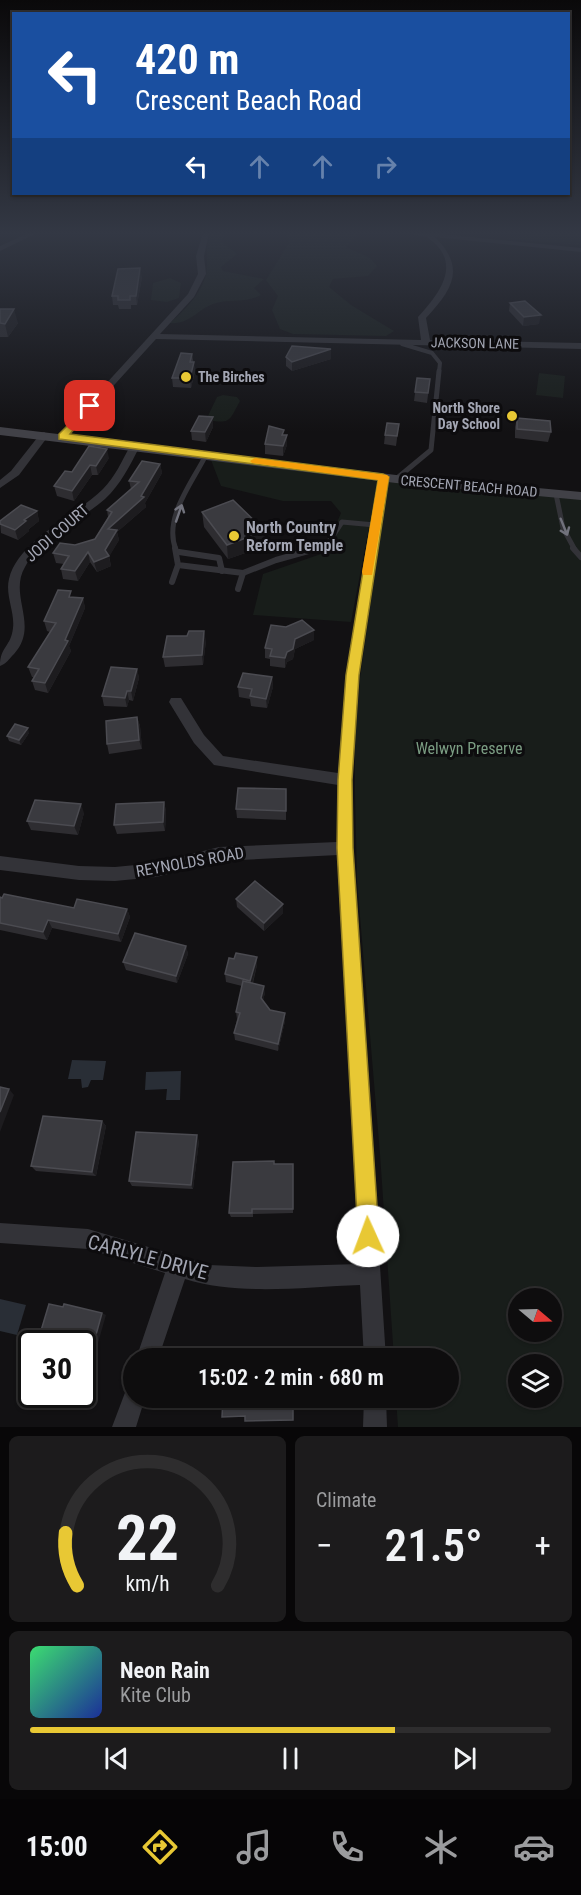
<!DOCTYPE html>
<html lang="en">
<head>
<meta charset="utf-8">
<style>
  :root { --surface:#0e0d0e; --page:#1c1b1c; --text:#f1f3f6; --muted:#9b9c9e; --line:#2e2d2e; --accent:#e8c834 }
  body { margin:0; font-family:"Roboto Condensed",sans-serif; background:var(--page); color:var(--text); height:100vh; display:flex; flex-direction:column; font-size:22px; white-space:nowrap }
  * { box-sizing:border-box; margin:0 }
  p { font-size:20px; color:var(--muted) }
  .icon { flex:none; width:33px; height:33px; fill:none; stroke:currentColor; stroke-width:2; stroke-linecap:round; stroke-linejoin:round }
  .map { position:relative; height:1427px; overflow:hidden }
  .drawer { display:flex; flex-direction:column; gap:9px; padding:9px; background:#080708; flex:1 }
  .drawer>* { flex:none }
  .top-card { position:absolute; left:12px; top:12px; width:558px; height:183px; border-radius:0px; box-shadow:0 2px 4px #0004,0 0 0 2px var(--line); background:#1a4fa0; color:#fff; overflow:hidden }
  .needle { width:39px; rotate:109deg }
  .tools { position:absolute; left:508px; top:1288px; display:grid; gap:12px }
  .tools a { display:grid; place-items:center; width:54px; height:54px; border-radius:50%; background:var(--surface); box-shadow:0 2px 4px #0004,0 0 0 2px var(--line); font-size:30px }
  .speed { position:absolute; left:18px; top:1330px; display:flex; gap:12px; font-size:30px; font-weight:700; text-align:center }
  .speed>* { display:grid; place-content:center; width:78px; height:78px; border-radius:50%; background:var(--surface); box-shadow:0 2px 4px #0004,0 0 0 2px var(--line); line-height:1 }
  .speed .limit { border:3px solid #111; border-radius:9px; background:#fff; color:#111 }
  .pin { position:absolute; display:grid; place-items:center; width:51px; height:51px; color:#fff; margin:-26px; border-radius:12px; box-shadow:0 3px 9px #0006 }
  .me { position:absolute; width:66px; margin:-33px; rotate:358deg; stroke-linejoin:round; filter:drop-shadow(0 0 4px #0008) }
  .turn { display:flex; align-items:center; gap:21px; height:126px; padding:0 24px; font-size:27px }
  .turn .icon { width:78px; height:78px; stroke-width:2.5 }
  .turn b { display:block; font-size:42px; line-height:51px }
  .lanes { display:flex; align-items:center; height:57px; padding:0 24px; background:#0003; justify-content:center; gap:30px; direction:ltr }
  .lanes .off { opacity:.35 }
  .big { font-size:45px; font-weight:600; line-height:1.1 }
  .drawer .tile { flex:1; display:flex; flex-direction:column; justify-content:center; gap:9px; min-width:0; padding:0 21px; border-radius:9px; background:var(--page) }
  .drawer .dial { align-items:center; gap:0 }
  .dial svg { height:156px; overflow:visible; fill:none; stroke:var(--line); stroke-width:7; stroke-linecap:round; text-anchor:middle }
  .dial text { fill:var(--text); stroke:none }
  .song { display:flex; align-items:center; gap:18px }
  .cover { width:72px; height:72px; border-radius:9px; background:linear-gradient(135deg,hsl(140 70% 55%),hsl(230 70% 35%)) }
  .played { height:6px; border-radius:3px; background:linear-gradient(90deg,var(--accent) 70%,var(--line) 70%) }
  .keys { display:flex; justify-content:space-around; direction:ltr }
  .heat { display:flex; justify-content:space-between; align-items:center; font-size:33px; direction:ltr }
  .drawer .tiles { flex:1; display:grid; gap:9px; grid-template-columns:1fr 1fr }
  .tile:last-child { grid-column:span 2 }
  .trip { position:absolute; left:123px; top:1348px; width:336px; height:60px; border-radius:30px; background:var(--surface); box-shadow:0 2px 4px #0004,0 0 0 2px var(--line); font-weight:600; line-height:60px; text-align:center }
  .menu { display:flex; height:96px; justify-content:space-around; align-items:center; background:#060506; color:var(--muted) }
  .menu .icon { width:42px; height:42px }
  .menu .on { color:var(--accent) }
  .menu b { font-size:27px; color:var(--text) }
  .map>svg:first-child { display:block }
  .green { fill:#181d1a; fill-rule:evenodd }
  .water { fill:#292e36 }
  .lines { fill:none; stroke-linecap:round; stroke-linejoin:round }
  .lane-far2 { stroke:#333338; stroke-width:4 }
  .lane-far1 { stroke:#333338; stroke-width:5 }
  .lane { stroke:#333338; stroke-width:6 }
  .street { fill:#333338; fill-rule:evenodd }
  .secondary { fill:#414147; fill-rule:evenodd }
  .wall { fill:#2e2d31 }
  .shaded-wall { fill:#1d1c1f }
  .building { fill:#3a3a3f; stroke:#4b4b51; stroke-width:1.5 }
  .oneway { stroke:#71727c }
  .route { fill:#e8c834; stroke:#978222; stroke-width:1.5 }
  .slow { fill:#f59e0b }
  .poi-dot { fill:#e8c834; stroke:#0d0c0e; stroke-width:2 }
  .labels { text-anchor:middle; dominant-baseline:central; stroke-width:6; stroke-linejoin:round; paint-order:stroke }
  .far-street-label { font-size:14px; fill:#a3a6b3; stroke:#0d0c0e }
  .far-poi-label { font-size:14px; font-weight:bold; fill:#a3a6b3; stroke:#0d0c0e; text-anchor:start }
  .poi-label { font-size:16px; font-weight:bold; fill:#a3a6b3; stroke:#0d0c0e; text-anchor:start }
  .street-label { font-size:16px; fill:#a3a6b3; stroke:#0d0c0e }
  .park-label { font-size:16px; fill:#7b9d83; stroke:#0d0c0e }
  .near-street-label { font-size:20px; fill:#a3a6b3; stroke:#0d0c0e }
</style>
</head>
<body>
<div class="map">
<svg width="581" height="1427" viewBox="0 0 581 1427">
  <rect width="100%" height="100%" fill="#121113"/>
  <g class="green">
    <path d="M211 233H226L221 241 237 254 221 267 223 271 264 279 254 288 261 295C244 304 229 298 213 304 197 310 189 325 170 323 184 311 202 293 206 274 209 261 204 247 211 233Z"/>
    <polygon points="287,233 360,233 346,247 370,258 377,266 368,276 333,279 329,287 351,305 394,331 386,336 293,334 280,329 272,310 278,296 266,280 289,243"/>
    <polygon points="541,233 581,233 581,245 502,239"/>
    <polygon points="170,278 181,283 179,298 167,302 151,300 153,283"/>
    <polygon points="539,373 565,376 563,398 536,395"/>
    <path d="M223 395 237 397 240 401C229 421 231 424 208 420L207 418 217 397Z"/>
    <polygon points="211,460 378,480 351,622 253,615 263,574 324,553 341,513 331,501 283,501 221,486"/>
    <path d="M388 481 581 498V1427H398L396 1398H448V1359H394L380 1154 357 881 355 792V738L360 678ZM519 1299H552V1332H519ZM519 1365H552V1398H519Z"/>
  </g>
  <g class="water">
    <polygon points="72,1060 106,1061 103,1080 91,1080 88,1087 82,1088 81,1079 68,1079"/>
    <polygon points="181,1071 180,1100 166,1100 167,1089 145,1090 146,1072"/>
    <polygon points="0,1299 26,1305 17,1335 0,1331"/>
  </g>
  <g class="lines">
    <polyline class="lane-far2" points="407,342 402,344 432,353 440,363 439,372"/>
    <g class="lane-far1">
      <polyline points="396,479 431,450 439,371"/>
      <polyline points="556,494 563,528 575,550"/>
      <path d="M176 550C163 518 192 483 206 455"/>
      <polyline points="315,550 328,543 342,522 375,525"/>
    </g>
    <g class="lane">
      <polyline points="175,548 178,565 243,573 276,560 319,548"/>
      <polyline points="573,548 581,557"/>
      <polyline points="179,552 219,558 222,571"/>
      <polyline points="172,582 178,565"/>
      <polyline points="238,589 243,573"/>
    </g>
    <g class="street">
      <polygon points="29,233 37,233 0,251 0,246"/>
      <path d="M203 233H209L204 256 206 274 194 297 160 334 421 340 418 317C439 294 464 263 428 238 423 235 416 236 411 233H431L581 248V252L435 237C466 268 453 289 426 318L430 340 581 343V349L156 339 66 438H60V434L188 294 198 274 196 256Z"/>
      <polygon points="44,432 49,435 19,475 0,488 0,480 11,471 41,433"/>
      <path d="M135 443 140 446C130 465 121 484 105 499 81 520 40 539 25 567 8 596 40 625 14 654 9 659 6 664 0 666 0 646 11 647 13 628 15 612 5 595 9 579 18 540 76 516 103 489 115 477 122 461 130 446Z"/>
      <path d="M383 474 388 477 359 675 352 780 353 848 386 1359H364L360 1285C303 1287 240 1296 185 1279L158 1359H136L165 1273 88 1249 0 1243V1223L88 1229 209 1265 257 1267 359 1264 338 855 219 861 156 877 115 881 79 880 0 870V856L79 866 115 867 156 863 219 847 337 842 338 785 214 765 194 743 169 702 171 698H181L204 735 223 756 338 773 347 675 378 477Z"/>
      <polygon points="134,1387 134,1398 145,1398 136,1427 112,1427 126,1390"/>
      <polygon points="364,1398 386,1398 387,1427 363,1427"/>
    </g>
    <polygon class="secondary" points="0,427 396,475 581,492 581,500 396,483 0,435"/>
  </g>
  <g class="wall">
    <polygon points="142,277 137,305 131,305 131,309 119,309 118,305 113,305 112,296"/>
    <polygon points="510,303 539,324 523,326 509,311"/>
    <polygon points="0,309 18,323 8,337 0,337"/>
    <polygon points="192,354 195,371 191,388 173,387 172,378"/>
    <polygon points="286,357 331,359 292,371 286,366"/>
    <polygon points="417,378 430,379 427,403 414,401"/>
    <polygon points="213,417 213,427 206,442 192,440 191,431"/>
    <polygon points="517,418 551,432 548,442 515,438 515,427"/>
    <polygon points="399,424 396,446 384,444 385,435"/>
    <polygon points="287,435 287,445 283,456 265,454 265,444"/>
    <polygon points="109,458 98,475 92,475 74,501 57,496 54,486 72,472"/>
    <polygon points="160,464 162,473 145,503 146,507 117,532 119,540 109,556 111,566 97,572 90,562 78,581 63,579 61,569 64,564 56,563 53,553 95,539 108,517 107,510 131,489 129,481"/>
    <polygon points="37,511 39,521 29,529 29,531 18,540 1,533 0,521"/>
    <polygon points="202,512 265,531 265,546 228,559 204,527"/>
    <polygon points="73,597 83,598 85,608 69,646 71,651 48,693 35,690 32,681 34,677 32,677 28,667 50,632 47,631 44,621"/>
    <polygon points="187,636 206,641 203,665 165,667 163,657"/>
    <polygon points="314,640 295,649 293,659 287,662 285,668 270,666 270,659 265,658 265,648"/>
    <polygon points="137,669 139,678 133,701 129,700 127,707 104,706 102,696"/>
    <polygon points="272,677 273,687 267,708 251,706 250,699 239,697 238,687"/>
    <polygon points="137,717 140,726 142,749 109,754 107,744"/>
    <polygon points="29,733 21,745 9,741 7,736"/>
    <polygon points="286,789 286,820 237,818 236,809"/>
    <polygon points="164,802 166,811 165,831 117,834 114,825"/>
    <polygon points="84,813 78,835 31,830 27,821"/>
    <polygon points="0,897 74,908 127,909 130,917 121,942 52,928 47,940 0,930"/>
    <polygon points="236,899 283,904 283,913 264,931 237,907"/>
    <polygon points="186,946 188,954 177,983 126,970 123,962"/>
    <polygon points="257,957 257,965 253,983 265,993 263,1000 270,1010 285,1013 285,1021 278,1051 235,1040 234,1033 237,1019 236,1012 242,986 226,982 225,974 234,959"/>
    <polygon points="102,1121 106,1126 96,1176 36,1171 31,1166"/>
    <polygon points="199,1141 193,1189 132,1186 129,1181"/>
    <polygon points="274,1164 293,1164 293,1213 253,1214 253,1217 231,1217 229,1213"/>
  </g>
  <g class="shaded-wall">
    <polygon points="140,268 142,277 137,305 136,296"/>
    <polygon points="14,309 18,323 8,337 5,324"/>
    <polygon points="541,315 539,324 523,326 524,317"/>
    <polygon points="331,349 331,359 292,371 292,362"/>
    <polygon points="194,362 195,371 191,388 190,378"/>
    <polygon points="213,417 213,427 206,442 205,432"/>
    <polygon points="287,435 287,445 283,456 283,446"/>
    <polygon points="107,449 109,458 98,475 96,466"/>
    <polygon points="160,464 162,473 145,503 146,507 117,532 119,540 109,557 111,566 97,572 94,562 108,529 141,496"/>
    <polygon points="90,465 92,475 74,501 72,491"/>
    <polygon points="37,511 39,521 29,529 29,531 18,540 15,530 24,520"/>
    <polygon points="265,531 265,546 228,559 227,545"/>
    <polygon points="88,552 90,562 78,581 75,571"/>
    <polygon points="83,598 85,608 69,646 71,651 48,693 45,683"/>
    <polygon points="314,630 314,640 295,649 293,659 287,662 285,668 285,658 287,652 295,639"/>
    <polygon points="204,631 206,641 203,665 202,655"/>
    <polygon points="137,669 139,678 133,701 131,691"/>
    <polygon points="272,677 273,687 267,708 266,699"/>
    <polygon points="127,691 129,700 127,707 125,698"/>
    <polygon points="137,717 140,726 142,749 139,740"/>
    <polygon points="28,728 29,733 21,745 19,740"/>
    <polygon points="164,802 166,811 165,831 163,822"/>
    <polygon points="81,804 84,813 78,835 74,826"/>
    <polygon points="283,904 283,913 264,931 264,923"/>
    <polygon points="127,909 130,917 121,942 118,934"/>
    <polygon points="48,920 52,928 47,940 43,932"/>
    <polygon points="186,946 188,954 177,983 176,976"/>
    <polygon points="257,957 257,965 251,988 250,981"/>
    <polygon points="264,986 265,993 262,1005 261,998"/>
    <polygon points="285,1013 285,1021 278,1051 278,1044"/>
    <polygon points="9,1089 14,1095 0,1132 0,1112"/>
    <polygon points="102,1121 106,1126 96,1176 92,1172"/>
    <polygon points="197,1135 199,1141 193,1189 191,1185"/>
    <polygon points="102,1313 106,1315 98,1343 94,1342"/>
    <polygon points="91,1341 95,1342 82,1384 82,1367"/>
  </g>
  <g class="building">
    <polygon points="140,268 136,296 130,296 130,300 118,300 118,296 112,296 118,269"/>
    <polygon points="525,301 541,315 524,317 510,303"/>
    <polygon points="0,309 14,309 5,324 0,323"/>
    <polygon points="292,346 331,349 292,362 286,357"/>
    <polygon points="181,353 192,354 190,362 194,362 190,378 172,378"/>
    <polygon points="417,378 430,379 428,393 415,392"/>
    <polygon points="199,416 213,417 205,432 191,431"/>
    <polygon points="517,418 550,421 551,432 517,429"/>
    <polygon points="387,423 399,424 397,436 385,435"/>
    <polygon points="269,426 284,430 282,435 287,435 283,446 265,444"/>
    <polygon points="89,446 107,449 96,466 90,465 72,491 54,486 65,471 72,472"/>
    <polygon points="142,461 160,464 141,496 144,497 108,529 117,530 105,550 109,556 94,562 88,552 75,571 61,569 69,556 53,553 60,543 75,545 95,539 112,512 107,510 139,482 129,481"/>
    <polygon points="233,500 265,531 227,545 202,512"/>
    <polygon points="21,505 37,511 24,520 26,521 15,530 0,524 0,521"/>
    <polygon points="58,590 71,591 69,597 83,598 65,640 68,641 45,683 32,681 39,669 28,667 56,623 44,621"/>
    <polygon points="302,620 314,630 295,639 293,649 287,652 285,658 270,656 272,649 265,648 271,625 286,627"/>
    <polygon points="189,631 204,631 202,655 163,657 167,636 187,636"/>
    <polygon points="111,667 137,669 131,691 127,691 125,698 102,696"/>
    <polygon points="243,673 272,677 266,699 250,696 252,689 238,687"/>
    <polygon points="137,717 139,740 107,744 106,721"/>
    <polygon points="15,724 28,728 19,740 7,736"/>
    <polygon points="238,788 286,789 286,811 236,809"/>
    <polygon points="35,800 81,804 74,826 27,821"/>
    <polygon points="164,802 163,822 114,825 116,804"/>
    <polygon points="255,881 283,904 264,923 236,899"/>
    <polygon points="4,894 74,908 77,899 127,909 118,934 48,920 43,932 0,923 0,897 2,898"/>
    <polygon points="135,933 186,946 176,976 123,962"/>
    <polygon points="236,953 257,957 250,981 225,974 229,958 234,959"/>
    <polygon points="243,981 264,986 261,998 270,1010 285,1013 278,1044 234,1033 240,1013 236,1012"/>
    <polygon points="0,1087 9,1089 0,1112"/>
    <polygon points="43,1116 102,1121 92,1172 31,1166"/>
    <polygon points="136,1132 197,1135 191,1185 129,1181"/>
    <polygon points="274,1161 274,1164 293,1164 293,1209 252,1209 252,1213 229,1213 233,1162"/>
    <polygon points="49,1304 63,1307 64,1304 102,1313 94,1342 91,1341 82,1367 82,1344 37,1344"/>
    <polygon points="268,1352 292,1352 292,1359 224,1359 268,1357"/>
    <polygon points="223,1398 293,1398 293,1420 245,1421 245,1416 222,1417"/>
  </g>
  <defs><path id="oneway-shaft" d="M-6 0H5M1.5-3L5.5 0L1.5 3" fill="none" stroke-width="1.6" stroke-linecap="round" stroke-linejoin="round" transform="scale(1.5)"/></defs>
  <g class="oneway">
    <use href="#oneway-shaft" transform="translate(179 513) rotate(-71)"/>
    <use href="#oneway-shaft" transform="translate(564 527) rotate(68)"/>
  </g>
  <linearGradient id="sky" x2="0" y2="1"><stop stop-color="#0a090a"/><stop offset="0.54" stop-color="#333844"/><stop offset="1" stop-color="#333844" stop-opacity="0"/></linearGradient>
  <rect width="581" height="432" fill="url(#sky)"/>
  <polygon class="route" points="90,403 95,406 70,434 383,474 389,477 359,675 352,780 353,848 379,1236 375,1244 368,1247 361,1244 358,1236 337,848 338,780 346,675 378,480 59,439 59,434"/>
  <polygon class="slow" points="255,458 387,475 389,477 372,575 363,575 362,572 378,480 252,463 250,461"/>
  <g class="poi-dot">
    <circle cx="186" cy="377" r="6"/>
    <circle cx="512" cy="416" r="6"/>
    <circle cx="234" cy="536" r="6"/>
  </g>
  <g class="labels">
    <g class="far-street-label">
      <text transform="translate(475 343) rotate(1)">JACKSON LANE</text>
      <text transform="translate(469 486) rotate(5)">CRESCENT BEACH ROAD</text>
    </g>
    <g class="far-poi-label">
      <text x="198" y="377">The Birches</text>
      <text x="500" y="408" text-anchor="end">North Shore<tspan x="500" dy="16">Day School</tspan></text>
    </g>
    <g class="poi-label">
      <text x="246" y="527">North Country<tspan x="246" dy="18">Reform Temple</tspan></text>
    </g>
    <g class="street-label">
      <text transform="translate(57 533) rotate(-41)">JODI COURT</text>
      <text transform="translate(190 862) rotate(-10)">REYNOLDS ROAD</text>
    </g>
    <g class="park-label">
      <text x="469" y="748">Welwyn Preserve</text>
    </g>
    <g class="near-street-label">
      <text transform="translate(148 1257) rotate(15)">CARLYLE DRIVE</text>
    </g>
  </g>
</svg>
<div class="tools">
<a><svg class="needle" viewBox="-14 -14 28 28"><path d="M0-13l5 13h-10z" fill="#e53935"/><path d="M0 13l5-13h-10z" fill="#9b9c9e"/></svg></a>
<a><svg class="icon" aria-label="layers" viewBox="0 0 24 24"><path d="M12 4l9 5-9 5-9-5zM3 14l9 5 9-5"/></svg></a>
</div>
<div class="speed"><div class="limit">30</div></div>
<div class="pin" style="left:90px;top:406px;background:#d93025"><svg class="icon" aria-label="arrive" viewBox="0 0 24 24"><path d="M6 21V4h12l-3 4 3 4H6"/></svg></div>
<svg class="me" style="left:368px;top:1236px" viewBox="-20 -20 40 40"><circle r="19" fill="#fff"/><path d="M0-13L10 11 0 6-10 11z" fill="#e8c834"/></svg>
<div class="trip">15:02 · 2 min · 680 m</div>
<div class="top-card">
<div class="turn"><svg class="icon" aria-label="left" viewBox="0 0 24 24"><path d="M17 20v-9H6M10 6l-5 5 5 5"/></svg><div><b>420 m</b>Crescent Beach Road</div></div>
<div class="lanes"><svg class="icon" aria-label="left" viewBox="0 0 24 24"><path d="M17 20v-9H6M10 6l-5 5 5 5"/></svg><svg class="icon off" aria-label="ahead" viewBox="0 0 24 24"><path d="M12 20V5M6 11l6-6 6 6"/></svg><svg class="icon off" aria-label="ahead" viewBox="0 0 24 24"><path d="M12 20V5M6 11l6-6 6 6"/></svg><svg class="icon off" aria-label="right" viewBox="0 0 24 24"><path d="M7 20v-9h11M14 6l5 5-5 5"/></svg></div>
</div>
</div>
<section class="drawer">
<div class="tiles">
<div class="tile dial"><svg viewBox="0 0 100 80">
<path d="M14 69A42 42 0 1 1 86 69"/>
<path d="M14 69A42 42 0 0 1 8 42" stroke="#e8c834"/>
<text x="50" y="56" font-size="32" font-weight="700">22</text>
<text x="50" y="72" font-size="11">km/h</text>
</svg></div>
<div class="tile"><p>Climate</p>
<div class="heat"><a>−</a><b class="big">21.5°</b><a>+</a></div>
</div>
<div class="tile">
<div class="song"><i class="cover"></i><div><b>Neon Rain</b><p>Kite Club</p></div></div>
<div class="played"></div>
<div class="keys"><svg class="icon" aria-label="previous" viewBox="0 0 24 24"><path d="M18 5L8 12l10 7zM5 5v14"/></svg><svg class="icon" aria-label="pause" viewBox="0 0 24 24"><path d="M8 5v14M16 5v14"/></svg><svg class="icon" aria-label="next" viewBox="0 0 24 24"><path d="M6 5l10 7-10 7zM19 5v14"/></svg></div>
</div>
</div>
</section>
<nav class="menu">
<b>15:00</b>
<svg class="icon on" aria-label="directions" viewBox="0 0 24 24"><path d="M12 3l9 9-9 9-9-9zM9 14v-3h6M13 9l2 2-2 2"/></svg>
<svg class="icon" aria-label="music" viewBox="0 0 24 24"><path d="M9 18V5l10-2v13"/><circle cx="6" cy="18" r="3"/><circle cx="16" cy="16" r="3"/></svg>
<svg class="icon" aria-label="phone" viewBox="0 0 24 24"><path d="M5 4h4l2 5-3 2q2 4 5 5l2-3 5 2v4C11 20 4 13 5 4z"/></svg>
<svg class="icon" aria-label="climate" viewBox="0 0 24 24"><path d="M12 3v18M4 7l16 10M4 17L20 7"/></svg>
<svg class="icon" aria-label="car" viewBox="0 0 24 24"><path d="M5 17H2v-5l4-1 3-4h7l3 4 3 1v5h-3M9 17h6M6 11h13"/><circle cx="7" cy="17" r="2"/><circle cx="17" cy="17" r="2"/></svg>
</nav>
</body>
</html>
